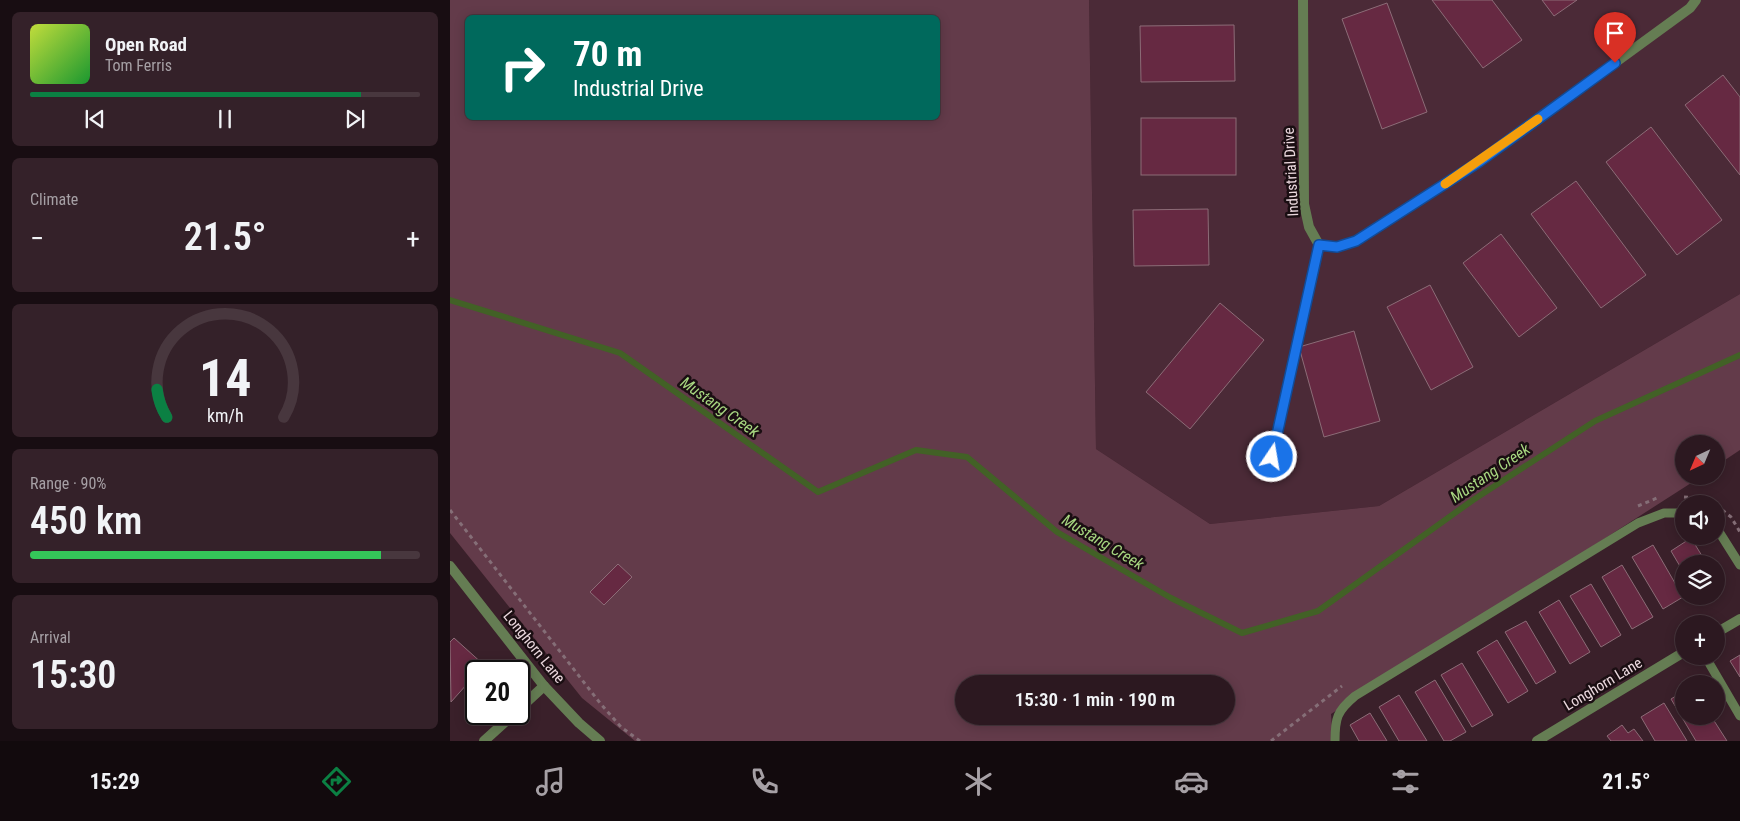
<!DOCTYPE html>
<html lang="en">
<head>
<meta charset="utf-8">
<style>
  :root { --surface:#2c1820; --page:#342129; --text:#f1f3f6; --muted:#a6a0a5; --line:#48373e; --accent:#0b8043 }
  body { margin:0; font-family:"Roboto Condensed",sans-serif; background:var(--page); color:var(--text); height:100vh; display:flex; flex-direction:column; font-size:19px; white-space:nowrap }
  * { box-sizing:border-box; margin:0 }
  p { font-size:16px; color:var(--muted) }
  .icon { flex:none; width:28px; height:28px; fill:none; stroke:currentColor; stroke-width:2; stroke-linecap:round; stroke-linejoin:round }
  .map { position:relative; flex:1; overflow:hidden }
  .sheet { display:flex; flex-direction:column; gap:12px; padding:12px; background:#180d12; width:450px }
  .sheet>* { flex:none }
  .guide { position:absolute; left:15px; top:15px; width:475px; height:105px; border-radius:8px; box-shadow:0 2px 12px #0003,0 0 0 1px var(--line); background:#00695c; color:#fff; overflow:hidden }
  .needle { width:32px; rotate:224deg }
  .fabs { position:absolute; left:1225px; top:435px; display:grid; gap:10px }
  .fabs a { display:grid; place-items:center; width:50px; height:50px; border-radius:50%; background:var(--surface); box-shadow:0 2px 12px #0003,0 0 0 1px var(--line); font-size:25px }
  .speed { position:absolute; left:15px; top:660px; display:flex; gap:10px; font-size:25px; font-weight:700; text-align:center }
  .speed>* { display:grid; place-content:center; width:65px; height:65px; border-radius:50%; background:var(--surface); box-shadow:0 2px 12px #0003,0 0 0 1px var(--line); line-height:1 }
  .speed .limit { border:2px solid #111; border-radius:8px; background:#fff; color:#111 }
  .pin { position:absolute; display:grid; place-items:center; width:42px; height:42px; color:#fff; margin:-51px -21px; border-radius:50% 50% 50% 0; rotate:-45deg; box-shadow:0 0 5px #0007 }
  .pin .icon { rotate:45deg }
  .me { position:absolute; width:55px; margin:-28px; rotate:12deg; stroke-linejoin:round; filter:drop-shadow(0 0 4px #0008) }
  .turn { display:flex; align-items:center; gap:18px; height:105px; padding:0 25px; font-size:22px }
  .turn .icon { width:65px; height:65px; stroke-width:2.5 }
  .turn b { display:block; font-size:35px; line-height:42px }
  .big { font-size:38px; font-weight:600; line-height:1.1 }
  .sheet .card { flex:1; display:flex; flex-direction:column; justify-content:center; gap:8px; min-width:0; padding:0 18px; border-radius:8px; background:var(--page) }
  .sheet .dial { align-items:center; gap:0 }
  .dial svg { height:130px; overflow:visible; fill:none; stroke:var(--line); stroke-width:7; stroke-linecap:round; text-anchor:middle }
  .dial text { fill:var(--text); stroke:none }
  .song { display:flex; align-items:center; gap:15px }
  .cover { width:60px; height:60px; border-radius:8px; background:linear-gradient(135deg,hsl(70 70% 55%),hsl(130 70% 35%)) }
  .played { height:5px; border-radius:2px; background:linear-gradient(90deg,var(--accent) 85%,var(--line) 85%) }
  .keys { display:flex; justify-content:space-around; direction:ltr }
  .heat { display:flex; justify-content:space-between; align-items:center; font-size:28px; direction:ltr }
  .charge { height:8px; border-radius:4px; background:linear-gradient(90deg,#34c759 90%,var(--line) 0) }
  .trip { position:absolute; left:505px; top:675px; width:280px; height:50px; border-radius:25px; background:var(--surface); box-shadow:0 2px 12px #0003,0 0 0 1px var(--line); font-weight:600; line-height:50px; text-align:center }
  .tabs { display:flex; height:80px; justify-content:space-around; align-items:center; background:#120a0d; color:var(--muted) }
  .tabs .icon { width:35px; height:35px }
  .tabs .current { color:var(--accent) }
  .tabs b { font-size:22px; color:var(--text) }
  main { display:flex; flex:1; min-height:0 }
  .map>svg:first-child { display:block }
  .built { fill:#4b2a37 }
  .green { fill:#633b4a; fill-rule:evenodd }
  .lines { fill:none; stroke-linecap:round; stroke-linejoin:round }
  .stream { stroke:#426126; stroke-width:6 }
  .building { fill:#662942; stroke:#8c6c77 }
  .path { stroke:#856e77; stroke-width:3; stroke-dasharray:4 4; stroke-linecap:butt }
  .service { stroke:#657d53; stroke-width:9 }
  .minor { stroke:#657d53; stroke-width:10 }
  .route-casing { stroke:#114b97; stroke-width:12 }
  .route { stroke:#1a73e8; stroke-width:9 }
  .slow { stroke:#f59e0b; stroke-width:9 }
  .labels { text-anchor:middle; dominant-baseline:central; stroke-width:5; stroke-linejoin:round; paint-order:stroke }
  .street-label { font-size:15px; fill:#ebd8de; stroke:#1a0e12 }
  .water-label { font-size:16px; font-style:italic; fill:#a7d680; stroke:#1a0e12 }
</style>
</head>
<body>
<main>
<section class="sheet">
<div class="card">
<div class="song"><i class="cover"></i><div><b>Open Road</b><p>Tom Ferris</p></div></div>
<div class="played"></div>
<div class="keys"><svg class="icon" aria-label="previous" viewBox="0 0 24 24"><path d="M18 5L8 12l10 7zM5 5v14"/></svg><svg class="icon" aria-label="pause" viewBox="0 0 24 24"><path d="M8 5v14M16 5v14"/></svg><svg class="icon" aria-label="next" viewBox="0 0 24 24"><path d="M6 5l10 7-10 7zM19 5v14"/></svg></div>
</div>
<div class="card"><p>Climate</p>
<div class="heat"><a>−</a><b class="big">21.5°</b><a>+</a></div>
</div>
<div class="card dial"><svg viewBox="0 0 100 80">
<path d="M14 69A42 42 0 1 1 86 69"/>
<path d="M14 69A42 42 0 0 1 8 52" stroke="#0b8043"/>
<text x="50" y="56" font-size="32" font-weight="700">14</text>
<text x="50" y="72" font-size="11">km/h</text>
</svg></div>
<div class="card"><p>Range · 90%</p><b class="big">450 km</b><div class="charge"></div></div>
<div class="card"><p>Arrival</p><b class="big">15:30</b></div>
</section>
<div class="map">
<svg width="1290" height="741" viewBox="0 0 1290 741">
  <rect width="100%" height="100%" fill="#3a202a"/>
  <polygon class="built" points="639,0 1290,0 1290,294 929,506 760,524 646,449"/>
  <path class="green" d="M0 0H639L646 449 760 524 929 506 1290 294V450L1266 466V444H1234V476H1252L881 714 883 741H185L132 698 0 533ZM18 18H488V118H18ZM514 684H776V716H514Z"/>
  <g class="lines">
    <polyline class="stream" points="0,300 170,353 368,492 466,450 517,457 607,532 721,598 792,633 868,611 1023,500 1145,421 1290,355"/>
  </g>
  <g class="building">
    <polygon points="982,0 1042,0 1072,40 1033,68"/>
    <polygon points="1092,0 1127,0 1104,16"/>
    <polygon points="937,3 977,112 932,129 892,19"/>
    <polygon points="784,25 785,81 691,82 690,26"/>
    <polygon points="1273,75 1290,97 1290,175 1235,105"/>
    <rect x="691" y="118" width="95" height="57"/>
    <polygon points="1201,127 1272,220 1227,255 1156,162"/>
    <polygon points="1126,181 1196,275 1151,308 1081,214"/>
    <polygon points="758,209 759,265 684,266 683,210"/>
    <polygon points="1051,234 1107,308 1069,337 1013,263"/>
    <polygon points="980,285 1023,367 981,390 937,307"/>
    <polygon points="770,303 814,340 740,429 696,392"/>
    <polygon points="904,331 930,421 874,437 849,347"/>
    <polygon points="1241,538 1257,564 1234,564 1234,573 1221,551"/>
    <polygon points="1203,545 1233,597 1213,609 1182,557"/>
    <polygon points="168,564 182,577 154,605 140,592"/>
    <polygon points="1172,565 1203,617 1182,629 1152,577"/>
    <polygon points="1141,584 1171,635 1151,647 1120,596"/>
    <polygon points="1109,600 1140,652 1120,664 1089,612"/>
    <polygon points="1076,621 1106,672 1086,684 1055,632"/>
    <polygon points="4,638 34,665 1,702 0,642"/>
    <polygon points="1047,640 1078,691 1058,703 1027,652"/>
    <polygon points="1290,655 1290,677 1280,661"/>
    <polygon points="1012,663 1043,715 1022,727 991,675"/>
    <polygon points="985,680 1016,732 1000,741 994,741 965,692"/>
    <polygon points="1234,691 1234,716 1261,716 1277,741 1246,741 1221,699"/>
    <polygon points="949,695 977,741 949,741 929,707"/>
    <polygon points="1214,703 1237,741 1205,741 1191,717"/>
    <polygon points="920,713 937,741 909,741 900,725"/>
    <polygon points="1172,725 1178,733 1184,729 1193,741 1161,741 1157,736"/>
  </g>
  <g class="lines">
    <g class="path">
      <polyline points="1234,497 1247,498 1264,504"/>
      <polyline points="1266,505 1281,517 1290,532"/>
      <polyline points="1188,506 1207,498"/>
      <polyline points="0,510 150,703 171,727 190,741"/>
      <polyline points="821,741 892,686"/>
    </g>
    <g class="service">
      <polyline points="822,457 869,245"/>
      <polyline points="1266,527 1290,565"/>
      <polyline points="1255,656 1290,716"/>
      <path d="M885 741C885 718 887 711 905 696L1188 523 1214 513H1234"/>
    </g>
    <g class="minor">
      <polyline points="853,0 854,204 859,227 869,245 887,247 906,241 1029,162 1240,8 1246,0"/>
      <polyline points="0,566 94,686 129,723 150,741"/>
      <polyline points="1266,633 1290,619"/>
      <polyline points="69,709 94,686"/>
      <polyline points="34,741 64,714"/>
      <polyline points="1087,741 1234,652"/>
    </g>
  </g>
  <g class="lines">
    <g class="route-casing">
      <polyline id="route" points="822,457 869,245 887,247 906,241 1029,162 1165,63"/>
    </g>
    <use href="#route" class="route"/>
    <polyline class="slow" points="995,184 1088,119"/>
  </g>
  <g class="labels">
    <g class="street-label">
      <text transform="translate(841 172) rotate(-93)">Industrial Drive</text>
      <text transform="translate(84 647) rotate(51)">Longhorn Lane</text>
      <text transform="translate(1153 684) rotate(-31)">Longhorn Lane</text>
    </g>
    <g class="water-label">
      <text transform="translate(270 407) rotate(35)">Mustang Creek</text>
      <text transform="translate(1040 473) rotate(-34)">Mustang Creek</text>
      <text transform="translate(653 542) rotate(31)">Mustang Creek</text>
    </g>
  </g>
</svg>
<div class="fabs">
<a><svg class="needle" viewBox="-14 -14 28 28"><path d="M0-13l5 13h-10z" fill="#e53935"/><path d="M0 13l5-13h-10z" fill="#a6a0a5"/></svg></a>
<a><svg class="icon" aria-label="sound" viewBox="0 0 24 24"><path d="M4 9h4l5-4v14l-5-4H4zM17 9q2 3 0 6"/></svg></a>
<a><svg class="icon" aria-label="layers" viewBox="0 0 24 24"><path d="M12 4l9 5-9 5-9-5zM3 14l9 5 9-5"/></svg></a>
<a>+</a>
<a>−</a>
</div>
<div class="speed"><div class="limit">20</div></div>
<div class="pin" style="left:1165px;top:63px;background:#d93025"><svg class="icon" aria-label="arrive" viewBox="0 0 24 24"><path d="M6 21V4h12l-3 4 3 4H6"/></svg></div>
<svg class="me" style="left:822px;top:457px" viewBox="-20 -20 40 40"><circle r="17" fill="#1a73e8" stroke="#fff" stroke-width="3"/><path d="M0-11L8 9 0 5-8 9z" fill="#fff"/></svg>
<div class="trip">15:30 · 1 min · 190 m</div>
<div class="guide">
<div class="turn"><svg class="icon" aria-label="right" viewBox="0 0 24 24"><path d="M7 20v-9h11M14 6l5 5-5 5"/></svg><div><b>70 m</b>Industrial Drive</div></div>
</div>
</div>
</main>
<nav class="tabs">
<b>15:29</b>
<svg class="icon current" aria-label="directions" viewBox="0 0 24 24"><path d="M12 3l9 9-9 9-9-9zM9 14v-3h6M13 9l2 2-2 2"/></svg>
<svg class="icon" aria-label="music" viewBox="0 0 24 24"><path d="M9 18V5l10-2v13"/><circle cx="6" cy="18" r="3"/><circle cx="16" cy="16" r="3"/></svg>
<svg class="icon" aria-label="phone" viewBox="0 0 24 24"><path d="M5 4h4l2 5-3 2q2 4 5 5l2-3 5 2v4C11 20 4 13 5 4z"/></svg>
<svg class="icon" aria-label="climate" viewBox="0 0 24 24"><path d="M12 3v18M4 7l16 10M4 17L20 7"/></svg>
<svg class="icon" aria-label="car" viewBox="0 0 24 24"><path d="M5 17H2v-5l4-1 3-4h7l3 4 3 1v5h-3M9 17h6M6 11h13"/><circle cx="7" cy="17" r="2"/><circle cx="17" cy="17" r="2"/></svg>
<svg class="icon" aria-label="filters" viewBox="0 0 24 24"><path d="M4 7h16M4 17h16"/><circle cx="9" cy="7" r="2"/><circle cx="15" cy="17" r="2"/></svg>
<b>21.5°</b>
</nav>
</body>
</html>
